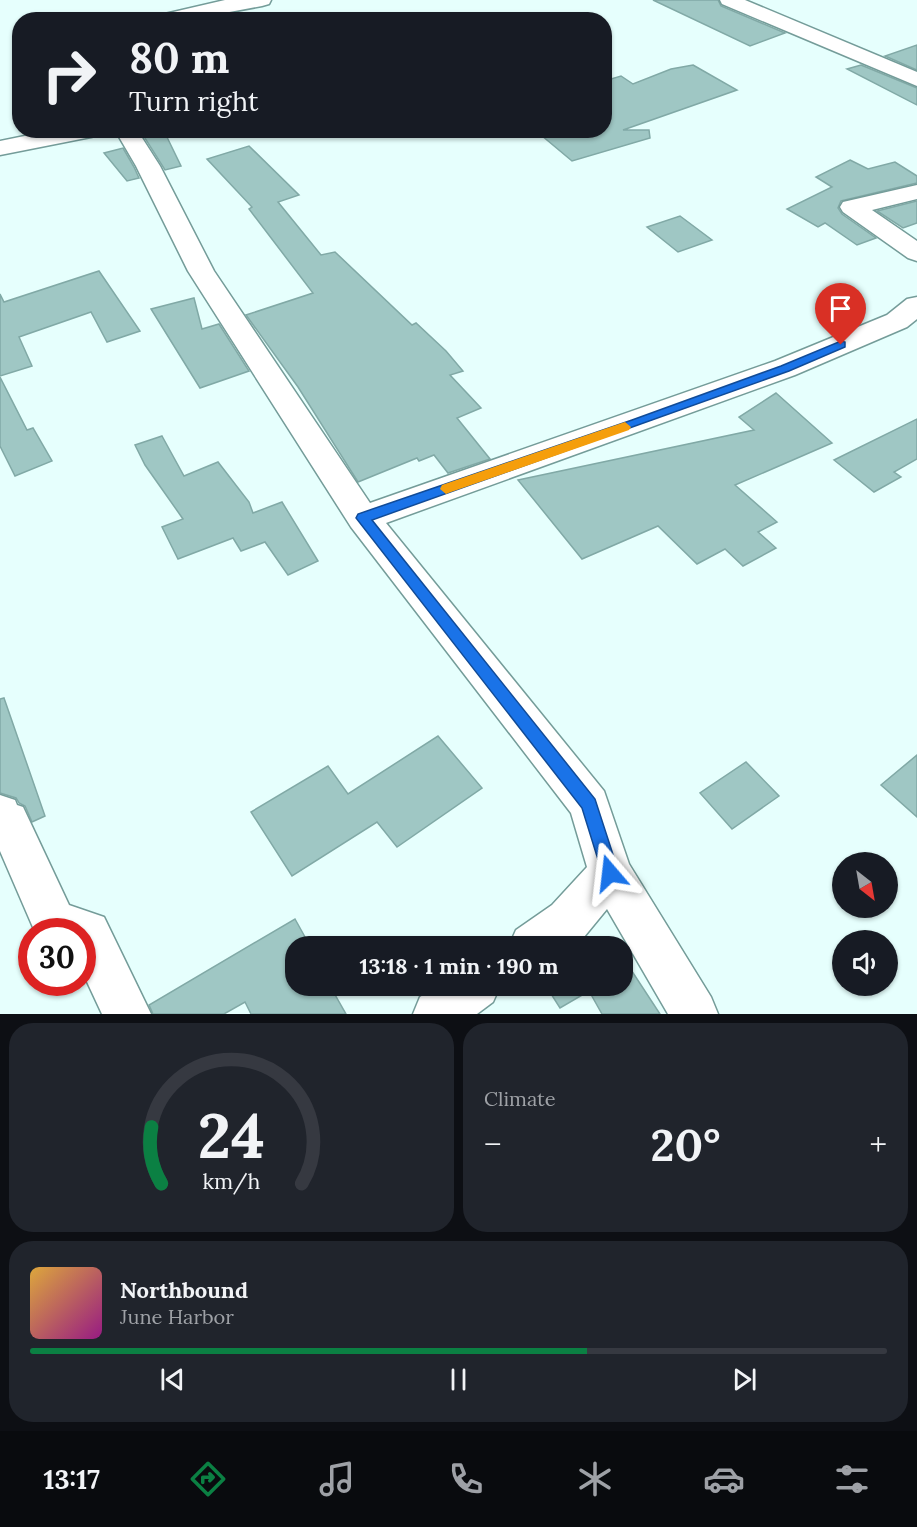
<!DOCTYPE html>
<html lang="en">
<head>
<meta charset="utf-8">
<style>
  :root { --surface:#171b24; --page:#20242c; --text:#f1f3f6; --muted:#9ea1a6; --line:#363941; --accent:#0b8043 }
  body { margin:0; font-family:Lora,serif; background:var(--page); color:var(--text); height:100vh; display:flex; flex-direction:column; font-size:22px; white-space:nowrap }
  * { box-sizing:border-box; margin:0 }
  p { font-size:20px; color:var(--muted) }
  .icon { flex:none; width:33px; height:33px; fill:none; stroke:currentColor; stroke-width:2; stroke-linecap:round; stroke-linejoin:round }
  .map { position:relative; height:1014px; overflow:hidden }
  .drawer { display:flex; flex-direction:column; gap:9px; padding:9px; background:#0d0f14; flex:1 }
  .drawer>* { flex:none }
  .banner { position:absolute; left:12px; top:12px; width:600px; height:126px; border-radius:24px; box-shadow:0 2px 4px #0004; background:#171b24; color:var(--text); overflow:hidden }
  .needle { width:39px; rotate:149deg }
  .tools { position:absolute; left:832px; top:852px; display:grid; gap:12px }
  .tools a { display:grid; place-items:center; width:66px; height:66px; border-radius:50%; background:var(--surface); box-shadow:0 2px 4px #0004; font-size:30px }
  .speed { position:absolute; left:18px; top:918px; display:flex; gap:12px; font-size:30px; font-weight:700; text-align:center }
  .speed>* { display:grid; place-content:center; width:78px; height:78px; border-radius:50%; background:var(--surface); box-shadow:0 2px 4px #0004; line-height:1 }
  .speed .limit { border:9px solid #d22; background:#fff; color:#111 }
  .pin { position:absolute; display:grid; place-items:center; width:51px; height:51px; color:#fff; margin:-62px -26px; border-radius:50% 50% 50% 0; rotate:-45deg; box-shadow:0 0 6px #0007 }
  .pin .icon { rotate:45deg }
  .me { position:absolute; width:66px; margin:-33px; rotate:343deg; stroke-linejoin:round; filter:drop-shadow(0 0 4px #0008) }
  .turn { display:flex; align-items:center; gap:21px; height:126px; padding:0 18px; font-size:27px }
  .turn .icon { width:78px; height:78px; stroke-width:2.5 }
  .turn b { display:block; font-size:42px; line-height:51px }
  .big { font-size:45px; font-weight:700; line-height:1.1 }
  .drawer .widget { flex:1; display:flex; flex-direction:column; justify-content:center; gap:9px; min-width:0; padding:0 21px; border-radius:24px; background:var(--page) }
  .drawer .dial { align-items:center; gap:0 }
  .dial svg { height:156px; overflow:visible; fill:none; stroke:var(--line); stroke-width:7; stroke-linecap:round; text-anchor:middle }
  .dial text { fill:var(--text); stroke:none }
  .song { display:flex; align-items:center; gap:18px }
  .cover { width:72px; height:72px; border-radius:9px; background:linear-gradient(135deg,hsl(40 70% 55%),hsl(310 70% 35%)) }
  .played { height:6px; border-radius:3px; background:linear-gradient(90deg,var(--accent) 65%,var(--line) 65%) }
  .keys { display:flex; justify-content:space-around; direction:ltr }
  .heat { display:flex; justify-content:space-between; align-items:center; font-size:33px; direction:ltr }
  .drawer .tiles { flex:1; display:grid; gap:9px; grid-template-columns:1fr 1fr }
  .widget:last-child { grid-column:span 2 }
  .trip { position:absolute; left:285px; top:936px; width:348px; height:60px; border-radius:24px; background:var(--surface); box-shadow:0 2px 4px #0004; font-weight:700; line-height:60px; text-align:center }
  .menu { display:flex; height:96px; justify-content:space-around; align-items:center; background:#090b0e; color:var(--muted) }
  .menu .icon { width:42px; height:42px }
  .menu .current { color:var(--accent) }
  .menu b { font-size:27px; color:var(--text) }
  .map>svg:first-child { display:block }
  .building { fill:#9fc7c4; stroke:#81a9a6; stroke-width:1.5 }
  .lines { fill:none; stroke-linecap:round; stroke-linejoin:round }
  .minor-casing { stroke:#749c99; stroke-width:3 }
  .minor { fill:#fff; fill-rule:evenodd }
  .route { fill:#1a73e8; stroke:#114b97; stroke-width:1.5 }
  .slow { fill:#f59e0b }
</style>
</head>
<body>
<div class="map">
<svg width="917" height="1014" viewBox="0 0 917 1014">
  <rect width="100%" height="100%" fill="#e6fffd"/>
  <g class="building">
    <polygon points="653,0 718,0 721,6 785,33 750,46"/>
    <polygon points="917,45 917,70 885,56"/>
    <polygon points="693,65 737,90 623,130 649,130 650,138 572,161 535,130 604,130 604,81 621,76 633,84 671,69"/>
    <polygon points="861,65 917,88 917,105 847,69"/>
    <polygon points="164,131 181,166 165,170 143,135"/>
    <polygon points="249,146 299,195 278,202 321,255 335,252 412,325 416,323 446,351 463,371 450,375 481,408 457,418 490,459 448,473 434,455 419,461 417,458 358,482 298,387 246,315 313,293 249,209 252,207 207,159"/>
    <polygon points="123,148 134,167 139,178 127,181 104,153"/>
    <polygon points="850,160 868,169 895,162 917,176 917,183 841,201 838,208 842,214 876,238 857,245 825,223 818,227 787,209 832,187 816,177"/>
    <polygon points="917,201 917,223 903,228 877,211"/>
    <polygon points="680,216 712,240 678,252 647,227"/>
    <polygon points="99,271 140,331 107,342 91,312 19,337 32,366 0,376 0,294 4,302"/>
    <polygon points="194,298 202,329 219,324 249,371 200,388 151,309"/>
    <polygon points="0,377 27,430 33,428 52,461 15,476 0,446"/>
    <polygon points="776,393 832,443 735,485 777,522 758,532 776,548 743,566 725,549 697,564 658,526 582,559 518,480 754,430 739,417"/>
    <polygon points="917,419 917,459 894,472 901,477 874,492 834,460"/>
    <polygon points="162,436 184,476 218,462 249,502 253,513 282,502 318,561 288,575 265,542 241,551 233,538 178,559 162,527 183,519 145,465 135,445"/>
    <polygon points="4,698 45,816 32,822 25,806 19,803 16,798 0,793 0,699"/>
    <polygon points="438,736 482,788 397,847 377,822 292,876 251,812 328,766 348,794"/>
    <polygon points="917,755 917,817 881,785"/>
    <polygon points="746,762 779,796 732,829 700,793"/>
    <polygon points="295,919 310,946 296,946 296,986 330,986 346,1014 251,1014 245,1002 224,1014 153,1014 149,1005"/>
    <polygon points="622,956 660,1014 602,1014 589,991 560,1008 546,986 622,986"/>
  </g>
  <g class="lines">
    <g class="minor-casing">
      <g id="minor">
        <polygon points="225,0 271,0 269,4 262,6 187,20 154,20 156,16"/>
        <polygon points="720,0 745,0 917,72 917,86 722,4"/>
        <polygon points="54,130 102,130 99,135 91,137 0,155 0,141"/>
        <polygon points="115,130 137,130 160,166 214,271 370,503 775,361 887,315 907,299 917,297 917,319 907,327 795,375 386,523 604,791 629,864 711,997 718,1014 668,1014 607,909 584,937 570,946 509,946 516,930 552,905 587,867 571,813 351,527 188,271 136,166"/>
        <polygon points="917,185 917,199 872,210 917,241 917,261 908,258 843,212 840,207 843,202"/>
        <polygon points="0,795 15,800 17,805 23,807 69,905 104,917 151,1014 102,1014 82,971 82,932 35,932 0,851"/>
        <polygon points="437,986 500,986 493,1002 477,1014 413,1014 420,997"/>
      </g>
    </g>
    <use href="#minor" class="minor"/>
  </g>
  <polygon class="route" points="841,341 845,342 845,347 789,371 372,520 595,799 619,873 616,879 610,881 604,879 582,808 356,518 358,514 632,420 781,366"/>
  <polygon class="slow" points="625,422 631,427 629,430 451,492 446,494 440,489 442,485"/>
</svg>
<div class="tools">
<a><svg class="needle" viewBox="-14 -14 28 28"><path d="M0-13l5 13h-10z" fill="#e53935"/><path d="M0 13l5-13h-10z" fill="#9ea1a6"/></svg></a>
<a><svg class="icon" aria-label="sound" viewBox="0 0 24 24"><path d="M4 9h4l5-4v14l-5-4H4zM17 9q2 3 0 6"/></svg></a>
</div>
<div class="speed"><div class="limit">30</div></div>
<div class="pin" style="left:841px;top:345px;background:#d93025"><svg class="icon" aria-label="arrive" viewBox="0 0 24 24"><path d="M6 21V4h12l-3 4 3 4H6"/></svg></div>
<svg class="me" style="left:610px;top:873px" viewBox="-20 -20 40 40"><path d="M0-17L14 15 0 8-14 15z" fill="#1a73e8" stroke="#fff" stroke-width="4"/></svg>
<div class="trip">13:18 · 1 min · 190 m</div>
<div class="banner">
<div class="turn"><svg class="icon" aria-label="right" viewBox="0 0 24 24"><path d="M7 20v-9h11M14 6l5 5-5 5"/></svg><div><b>80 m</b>Turn right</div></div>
</div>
</div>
<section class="drawer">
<div class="tiles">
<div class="widget dial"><svg viewBox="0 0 100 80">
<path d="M14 69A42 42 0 1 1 86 69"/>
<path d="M14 69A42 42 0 0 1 9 40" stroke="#0b8043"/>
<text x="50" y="56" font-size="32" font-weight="700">24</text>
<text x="50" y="72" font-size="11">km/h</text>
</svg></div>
<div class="widget"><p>Climate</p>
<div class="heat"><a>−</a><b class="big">20°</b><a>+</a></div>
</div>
<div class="widget">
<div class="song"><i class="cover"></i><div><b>Northbound</b><p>June Harbor</p></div></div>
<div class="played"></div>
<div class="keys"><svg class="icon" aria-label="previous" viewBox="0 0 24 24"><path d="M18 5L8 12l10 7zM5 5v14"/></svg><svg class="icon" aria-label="pause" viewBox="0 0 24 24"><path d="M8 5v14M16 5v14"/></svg><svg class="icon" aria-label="next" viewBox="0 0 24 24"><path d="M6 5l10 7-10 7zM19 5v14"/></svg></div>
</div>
</div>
</section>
<nav class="menu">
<b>13:17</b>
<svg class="icon current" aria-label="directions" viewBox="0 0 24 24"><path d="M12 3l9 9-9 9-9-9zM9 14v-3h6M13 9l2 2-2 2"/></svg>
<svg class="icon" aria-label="music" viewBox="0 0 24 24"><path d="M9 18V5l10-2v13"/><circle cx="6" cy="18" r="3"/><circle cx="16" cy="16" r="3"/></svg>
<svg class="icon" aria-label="phone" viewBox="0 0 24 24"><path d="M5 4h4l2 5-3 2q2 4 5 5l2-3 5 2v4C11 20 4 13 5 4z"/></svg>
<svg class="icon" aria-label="climate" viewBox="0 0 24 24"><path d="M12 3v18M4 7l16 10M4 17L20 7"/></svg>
<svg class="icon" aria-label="car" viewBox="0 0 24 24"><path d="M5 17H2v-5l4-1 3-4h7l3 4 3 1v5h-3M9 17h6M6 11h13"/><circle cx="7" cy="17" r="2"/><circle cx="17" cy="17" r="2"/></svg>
<svg class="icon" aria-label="filters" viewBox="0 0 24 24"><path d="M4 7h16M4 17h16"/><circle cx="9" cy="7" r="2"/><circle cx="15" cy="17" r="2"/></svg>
</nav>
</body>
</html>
